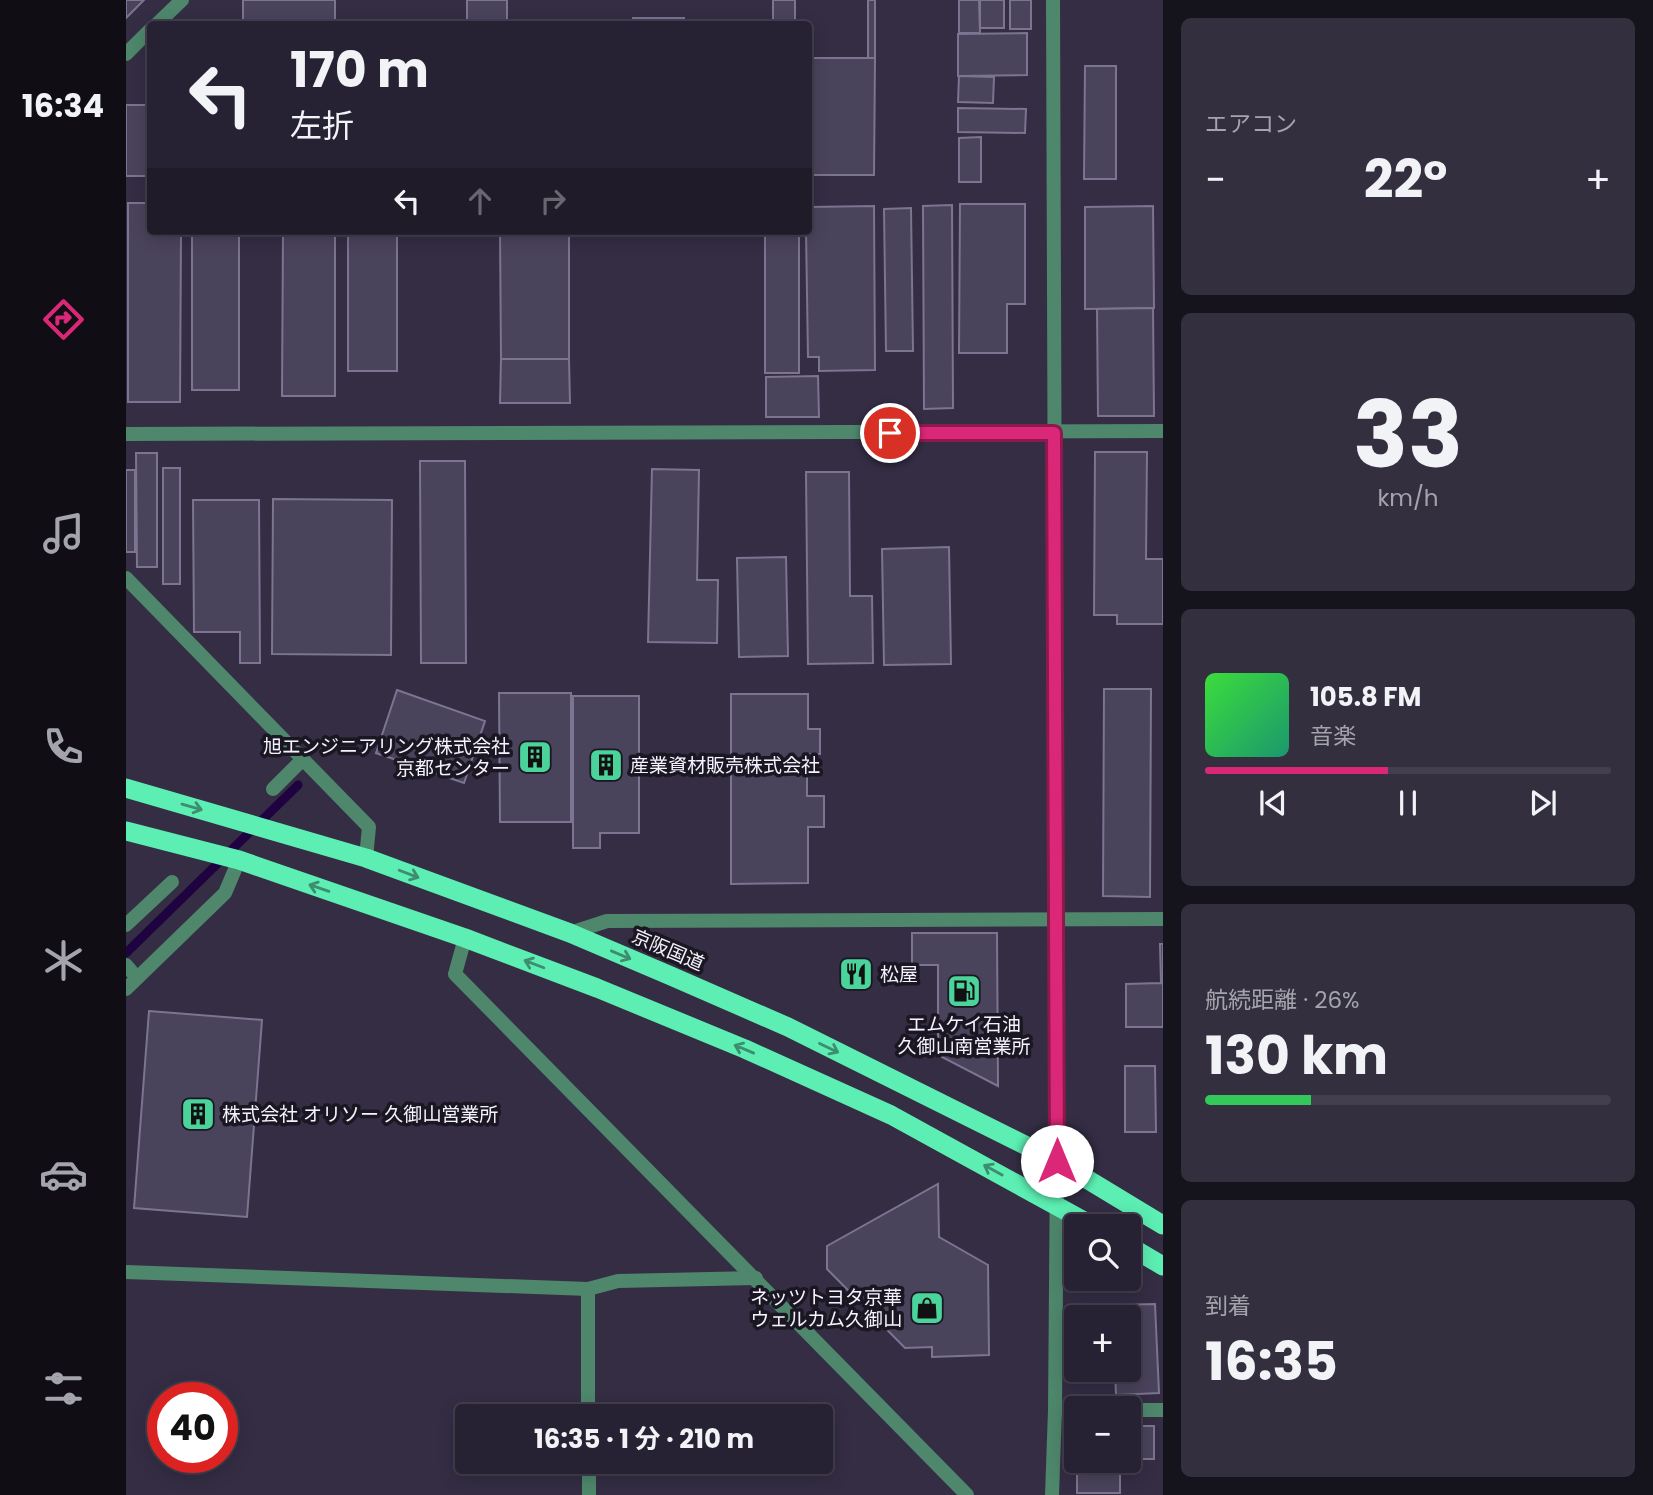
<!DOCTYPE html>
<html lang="ja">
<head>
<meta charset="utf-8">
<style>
  :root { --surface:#272233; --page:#332f3f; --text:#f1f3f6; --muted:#a4a4ac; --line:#433f4e; --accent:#db2777 }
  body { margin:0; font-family:Poppins,"Noto Sans JP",sans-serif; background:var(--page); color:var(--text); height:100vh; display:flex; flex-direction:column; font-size:26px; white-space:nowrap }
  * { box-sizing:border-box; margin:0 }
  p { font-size:23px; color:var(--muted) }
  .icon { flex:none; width:38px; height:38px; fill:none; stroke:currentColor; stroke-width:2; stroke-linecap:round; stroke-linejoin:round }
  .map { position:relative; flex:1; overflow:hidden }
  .drawer { display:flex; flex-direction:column; gap:18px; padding:18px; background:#15131c; width:490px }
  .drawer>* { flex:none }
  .top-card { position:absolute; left:21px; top:21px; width:665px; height:214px; border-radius:7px; box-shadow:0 4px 18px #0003,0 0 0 2px var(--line); background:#272233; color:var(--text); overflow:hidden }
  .tools { position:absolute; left:938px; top:1214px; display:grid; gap:14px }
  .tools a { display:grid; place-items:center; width:77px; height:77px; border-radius:7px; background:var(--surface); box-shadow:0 4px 18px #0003,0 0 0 2px var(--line); font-size:35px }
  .speed { position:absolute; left:21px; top:1382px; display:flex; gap:14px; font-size:35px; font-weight:700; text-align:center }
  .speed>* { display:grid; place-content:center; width:91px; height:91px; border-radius:50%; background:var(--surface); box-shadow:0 4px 18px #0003,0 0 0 2px var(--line); line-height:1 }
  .speed .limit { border:10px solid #d22; background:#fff; color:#111 }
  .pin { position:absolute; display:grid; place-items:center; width:60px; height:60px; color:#fff; margin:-30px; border:4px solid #fff; border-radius:50%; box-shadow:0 2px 7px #0007 }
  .me { position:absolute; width:77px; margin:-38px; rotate:0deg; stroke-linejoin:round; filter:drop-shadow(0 0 5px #0008) }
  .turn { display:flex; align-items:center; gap:24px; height:147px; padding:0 28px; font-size:32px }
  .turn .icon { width:91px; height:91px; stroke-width:2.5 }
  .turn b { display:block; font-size:49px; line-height:60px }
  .lanes { display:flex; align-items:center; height:66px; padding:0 28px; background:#0003; justify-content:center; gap:35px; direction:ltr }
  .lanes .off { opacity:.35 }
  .big { font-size:52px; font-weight:700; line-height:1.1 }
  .drawer .card { flex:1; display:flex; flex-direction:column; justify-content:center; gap:10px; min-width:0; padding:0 24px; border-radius:10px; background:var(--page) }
  .drawer .dial { align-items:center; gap:0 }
  .dial b { font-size:91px; line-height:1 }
  .song { display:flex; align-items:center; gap:21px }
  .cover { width:84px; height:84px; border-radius:10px; background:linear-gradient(135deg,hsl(120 70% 55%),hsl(160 70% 35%)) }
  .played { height:7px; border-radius:4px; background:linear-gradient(90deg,var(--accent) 45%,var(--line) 45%) }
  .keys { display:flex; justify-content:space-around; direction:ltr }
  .heat { display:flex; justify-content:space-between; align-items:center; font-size:38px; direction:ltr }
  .charge { height:10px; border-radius:5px; background:linear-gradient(90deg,#34c759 26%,var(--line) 0) }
  .trip { position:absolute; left:329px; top:1404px; width:378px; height:70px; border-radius:7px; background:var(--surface); box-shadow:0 4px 18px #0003,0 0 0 2px var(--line); font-weight:700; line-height:70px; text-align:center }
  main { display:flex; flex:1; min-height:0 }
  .tab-bar { display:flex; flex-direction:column; width:126px; justify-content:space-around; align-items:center; background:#100e14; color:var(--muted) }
  .tab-bar .icon { width:49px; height:49px }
  .tab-bar .on { color:var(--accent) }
  .tab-bar b { font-size:32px; color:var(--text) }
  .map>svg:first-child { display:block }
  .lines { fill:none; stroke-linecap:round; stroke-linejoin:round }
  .stream { stroke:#1f0340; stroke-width:9 }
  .building { fill:#4a435c; stroke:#7c7490; stroke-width:2 }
  .service { stroke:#4e876c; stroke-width:14 }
  .minor { stroke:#4e876c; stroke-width:14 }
  .tertiary { stroke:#4e876c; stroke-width:14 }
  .trunk { stroke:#5ceeb2; stroke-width:19 }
  .oneway { stroke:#3e8d71 }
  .route-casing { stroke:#8e194d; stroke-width:18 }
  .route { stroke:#db2777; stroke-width:12 }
  .labels { text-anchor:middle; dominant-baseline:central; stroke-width:7; stroke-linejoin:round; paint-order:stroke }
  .poi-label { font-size:19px; fill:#f5f2ff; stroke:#1a1722; text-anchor:start }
  .street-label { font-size:19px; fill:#f5f2ff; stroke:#1a1722 }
</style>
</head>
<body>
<main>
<nav class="tab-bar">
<b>16:34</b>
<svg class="icon on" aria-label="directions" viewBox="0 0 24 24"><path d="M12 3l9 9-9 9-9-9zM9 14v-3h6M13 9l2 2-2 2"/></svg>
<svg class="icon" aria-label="music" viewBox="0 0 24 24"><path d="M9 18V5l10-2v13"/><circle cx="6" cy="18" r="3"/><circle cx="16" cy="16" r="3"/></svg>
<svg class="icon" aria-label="phone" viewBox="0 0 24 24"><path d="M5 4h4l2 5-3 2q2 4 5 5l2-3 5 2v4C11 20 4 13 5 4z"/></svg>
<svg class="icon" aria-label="climate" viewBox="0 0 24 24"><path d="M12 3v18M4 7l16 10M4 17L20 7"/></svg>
<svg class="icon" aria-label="car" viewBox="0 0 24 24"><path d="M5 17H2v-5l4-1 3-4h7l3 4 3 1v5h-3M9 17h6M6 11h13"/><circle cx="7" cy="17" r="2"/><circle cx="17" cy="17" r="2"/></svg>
<svg class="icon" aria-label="filters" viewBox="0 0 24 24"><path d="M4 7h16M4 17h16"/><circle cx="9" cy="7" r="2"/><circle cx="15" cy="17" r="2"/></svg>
</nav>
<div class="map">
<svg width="1037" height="1495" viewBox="0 0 1037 1495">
  <rect width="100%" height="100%" fill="#342d44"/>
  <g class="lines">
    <polyline class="stream" points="0,953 172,785"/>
  </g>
  <g class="building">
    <polygon points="0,0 18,0 0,18"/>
    <rect x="117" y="0" width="92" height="24"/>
    <rect x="341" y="0" width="40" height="24"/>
    <rect x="647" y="0" width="22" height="24"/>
    <rect x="742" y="0" width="7" height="58"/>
    <polygon points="833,0 853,0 854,33 833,33"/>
    <rect x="854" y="0" width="24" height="28"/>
    <rect x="884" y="0" width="21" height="29"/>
    <rect x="507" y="18" width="51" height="6"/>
    <polygon points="472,20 472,24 393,24 393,21"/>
    <polygon points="901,33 901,75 832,76 832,34"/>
    <polygon points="682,58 749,58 748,175 682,175"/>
    <polygon points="959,66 990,66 990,179 958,179"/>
    <polygon points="833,76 868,77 867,103 832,102"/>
    <polygon points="0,105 21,105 21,124 24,124 24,176 0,176"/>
    <polygon points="832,108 900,109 899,133 832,132"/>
    <polygon points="855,137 855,182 833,182 833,138"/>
    <polygon points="2,203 24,203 24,231 55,231 54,402 2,402"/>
    <polygon points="834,204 899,204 899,304 881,304 881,353 833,353"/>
    <polygon points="826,205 827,408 798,409 797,206"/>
    <polygon points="748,206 749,370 693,371 693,357 682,357 680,231 682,231 682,207"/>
    <polygon points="1027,206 1028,308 959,309 959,207"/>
    <polygon points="785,208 787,351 760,351 758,209"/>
    <rect x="66" y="231" width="47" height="159"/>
    <polygon points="157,231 209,231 209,396 156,396"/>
    <rect x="222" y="231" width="49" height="140"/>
    <polygon points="374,231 443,231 443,359 375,359"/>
    <rect x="639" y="231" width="34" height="142"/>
    <polygon points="1027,308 1028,416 972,416 971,309"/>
    <polygon points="375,359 443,359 444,403 374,403"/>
    <polygon points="692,376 693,417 640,417 640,377"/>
    <polygon points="969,452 1021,452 1020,559 1037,559 1037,624 991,624 991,615 968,615"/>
    <polygon points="10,453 31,453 31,567 11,567"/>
    <polygon points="294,461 339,461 340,663 295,663"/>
    <rect x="37" y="468" width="17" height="116"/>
    <polygon points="526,469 573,470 571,580 592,580 591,643 522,642"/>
    <rect x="0" y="470" width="9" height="82"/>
    <polygon points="680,472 723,472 724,596 746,596 747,663 682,664"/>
    <polygon points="147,499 266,500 265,655 146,654"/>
    <polygon points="67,500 133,500 134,663 114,663 114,632 68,632"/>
    <polygon points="823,547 825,664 758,665 756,549"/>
    <polygon points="660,557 662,656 613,657 611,558"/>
    <polygon points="978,689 1025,689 1024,897 977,896"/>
    <polygon points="271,690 359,721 338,783 250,753"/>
    <polygon points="373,693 445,693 445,822 374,822"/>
    <polygon points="605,694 682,694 682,729 694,729 694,754 681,754 681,796 698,796 698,827 682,827 682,883 605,884"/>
    <polygon points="447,696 513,696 513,833 474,833 474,848 447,848"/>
    <polygon points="786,933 871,933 872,1086 812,1055 812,965 786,965"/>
    <polygon points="1034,944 1037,944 1037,1027 1000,1027 1000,984 1035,983"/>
    <polygon points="23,1011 136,1020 121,1217 8,1208"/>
    <polygon points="999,1066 1029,1066 1030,1132 999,1132"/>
    <polygon points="812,1184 813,1237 862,1265 863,1355 806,1357 806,1347 779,1348 701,1269 701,1246"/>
    <polygon points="1029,1304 1033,1393 990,1395 989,1370 1003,1370 1003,1318 986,1318 986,1305"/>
    <rect x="1003" y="1426" width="25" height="33"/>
    <rect x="951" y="1461" width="43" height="32"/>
  </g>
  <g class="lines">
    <g class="service">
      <polyline points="147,789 177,759"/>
      <polyline points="0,925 46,882"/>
      <polyline points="0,965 11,978"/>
    </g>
    <g class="minor">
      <polyline points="31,24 56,0"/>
      <polyline points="0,54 24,30"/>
      <polyline points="0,434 1037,431"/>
      <polyline points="0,578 243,827 240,858"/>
      <polyline points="444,933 481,921 1037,919"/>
      <polyline points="339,938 329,974 841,1495"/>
      <polyline points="0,989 99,893 113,860"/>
      <polyline points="0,1272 462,1289 492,1281 630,1278"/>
      <polyline points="462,1289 462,1416"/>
      <polyline points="929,1410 950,1410"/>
      <polyline points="1003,1410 1037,1410"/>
      <polyline points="463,1461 463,1495"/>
    </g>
    <polyline class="tertiary" points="926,1495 929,1410 931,1161 927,0"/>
    <g class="trunk">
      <polyline points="0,788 240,858 444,933 545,976 662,1027 931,1161 1037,1225"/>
      <polyline points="0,831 113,860 339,938 471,988 619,1049 765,1115 969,1227"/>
      <polyline points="1003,1246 1037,1266"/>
    </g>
  </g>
  <defs><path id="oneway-shaft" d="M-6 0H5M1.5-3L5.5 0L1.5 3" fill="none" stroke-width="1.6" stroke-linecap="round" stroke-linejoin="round" transform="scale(1.75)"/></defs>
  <g class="oneway">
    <use href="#oneway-shaft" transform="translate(66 807) rotate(16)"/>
    <use href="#oneway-shaft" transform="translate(283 874) rotate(21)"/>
    <use href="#oneway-shaft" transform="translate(193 888) rotate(-161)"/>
    <use href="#oneway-shaft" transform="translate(495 955) rotate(23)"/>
    <use href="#oneway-shaft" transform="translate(408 964) rotate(-159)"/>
    <use href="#oneway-shaft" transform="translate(703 1048) rotate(26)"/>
    <use href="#oneway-shaft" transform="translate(618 1049) rotate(-157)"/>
    <use href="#oneway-shaft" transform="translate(867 1170) rotate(-151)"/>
  </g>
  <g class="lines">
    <g class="route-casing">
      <polyline id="route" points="764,433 928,433 931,1161"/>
    </g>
    <use href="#route" class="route"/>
  </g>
  <defs>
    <g id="building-square" transform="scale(1.75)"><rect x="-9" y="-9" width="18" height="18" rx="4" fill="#4ad49c" stroke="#1a1722"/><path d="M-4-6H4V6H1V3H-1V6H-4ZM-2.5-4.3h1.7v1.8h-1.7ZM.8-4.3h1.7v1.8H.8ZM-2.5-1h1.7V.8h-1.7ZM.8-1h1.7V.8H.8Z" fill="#111"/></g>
    <g id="restaurant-square" transform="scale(1.75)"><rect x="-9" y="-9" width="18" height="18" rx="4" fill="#4ad49c" stroke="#1a1722"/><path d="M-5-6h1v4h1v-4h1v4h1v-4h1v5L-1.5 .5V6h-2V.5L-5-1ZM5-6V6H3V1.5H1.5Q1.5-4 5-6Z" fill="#111"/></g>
    <g id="fuel-square" transform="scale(1.75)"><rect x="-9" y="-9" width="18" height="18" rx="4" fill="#4ad49c" stroke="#1a1722"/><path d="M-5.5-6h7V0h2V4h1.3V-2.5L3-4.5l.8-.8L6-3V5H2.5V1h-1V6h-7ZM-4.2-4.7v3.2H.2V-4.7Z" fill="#111"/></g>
    <g id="shop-square" transform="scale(1.75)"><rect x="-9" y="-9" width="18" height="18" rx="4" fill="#4ad49c" stroke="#1a1722"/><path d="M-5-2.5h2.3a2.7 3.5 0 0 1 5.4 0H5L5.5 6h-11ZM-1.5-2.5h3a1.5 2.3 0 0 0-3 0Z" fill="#111"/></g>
  </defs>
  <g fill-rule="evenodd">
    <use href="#building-square" x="409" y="757"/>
    <use href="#building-square" x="480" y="765"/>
    <use href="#restaurant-square" x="730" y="974"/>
    <use href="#fuel-square" x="838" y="991"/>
    <use href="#building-square" x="72" y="1114"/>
    <use href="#shop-square" x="801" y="1308"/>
  </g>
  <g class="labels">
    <g class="poi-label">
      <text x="384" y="746" text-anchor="end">旭エンジニアリング株式会社<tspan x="384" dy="22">京都センター</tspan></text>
      <text x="504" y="765">産業資材販売株式会社</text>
      <text x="754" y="974">松屋</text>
      <text x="838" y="1024" text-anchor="middle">エムケイ石油<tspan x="838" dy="22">久御山南営業所</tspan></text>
      <text x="96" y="1114">株式会社 オリソー 久御山営業所</text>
      <text x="776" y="1297" text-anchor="end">ネッツトヨタ京華<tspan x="776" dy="22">ウェルカム久御山</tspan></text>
    </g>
    <g class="street-label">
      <text transform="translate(542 950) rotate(23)">京阪国道</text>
    </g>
  </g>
</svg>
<div class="tools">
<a><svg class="icon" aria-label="search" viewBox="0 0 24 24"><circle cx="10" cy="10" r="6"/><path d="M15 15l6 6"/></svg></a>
<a>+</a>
<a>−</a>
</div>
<div class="speed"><div class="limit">40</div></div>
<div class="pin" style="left:764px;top:433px;background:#d93025"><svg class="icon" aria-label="arrive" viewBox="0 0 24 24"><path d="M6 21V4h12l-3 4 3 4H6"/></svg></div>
<svg class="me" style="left:931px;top:1161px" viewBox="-20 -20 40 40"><circle r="19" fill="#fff"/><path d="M0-13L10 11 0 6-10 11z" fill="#db2777"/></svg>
<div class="trip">16:35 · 1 分 · 210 m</div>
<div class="top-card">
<div class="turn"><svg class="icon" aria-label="left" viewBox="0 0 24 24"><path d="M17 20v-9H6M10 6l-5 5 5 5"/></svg><div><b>170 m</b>左折</div></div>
<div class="lanes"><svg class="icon" aria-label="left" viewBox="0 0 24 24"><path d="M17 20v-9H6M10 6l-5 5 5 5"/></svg><svg class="icon off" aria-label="ahead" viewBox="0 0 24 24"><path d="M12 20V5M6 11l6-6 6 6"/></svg><svg class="icon off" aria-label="right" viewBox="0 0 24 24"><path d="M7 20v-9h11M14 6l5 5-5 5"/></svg></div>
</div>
</div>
<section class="drawer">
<div class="card"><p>エアコン</p>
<div class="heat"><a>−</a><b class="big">22°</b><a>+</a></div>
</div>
<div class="card dial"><b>33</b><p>km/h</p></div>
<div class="card">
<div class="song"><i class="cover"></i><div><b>105.8 FM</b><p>音楽</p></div></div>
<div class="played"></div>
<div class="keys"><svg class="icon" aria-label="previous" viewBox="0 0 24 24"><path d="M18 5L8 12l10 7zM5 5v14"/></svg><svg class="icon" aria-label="pause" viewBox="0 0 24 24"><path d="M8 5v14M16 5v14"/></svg><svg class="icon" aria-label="next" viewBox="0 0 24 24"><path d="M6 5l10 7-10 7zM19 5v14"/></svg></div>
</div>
<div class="card"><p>航続距離 · 26%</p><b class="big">130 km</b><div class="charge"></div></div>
<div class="card"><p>到着</p><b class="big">16:35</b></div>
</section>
</main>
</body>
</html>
